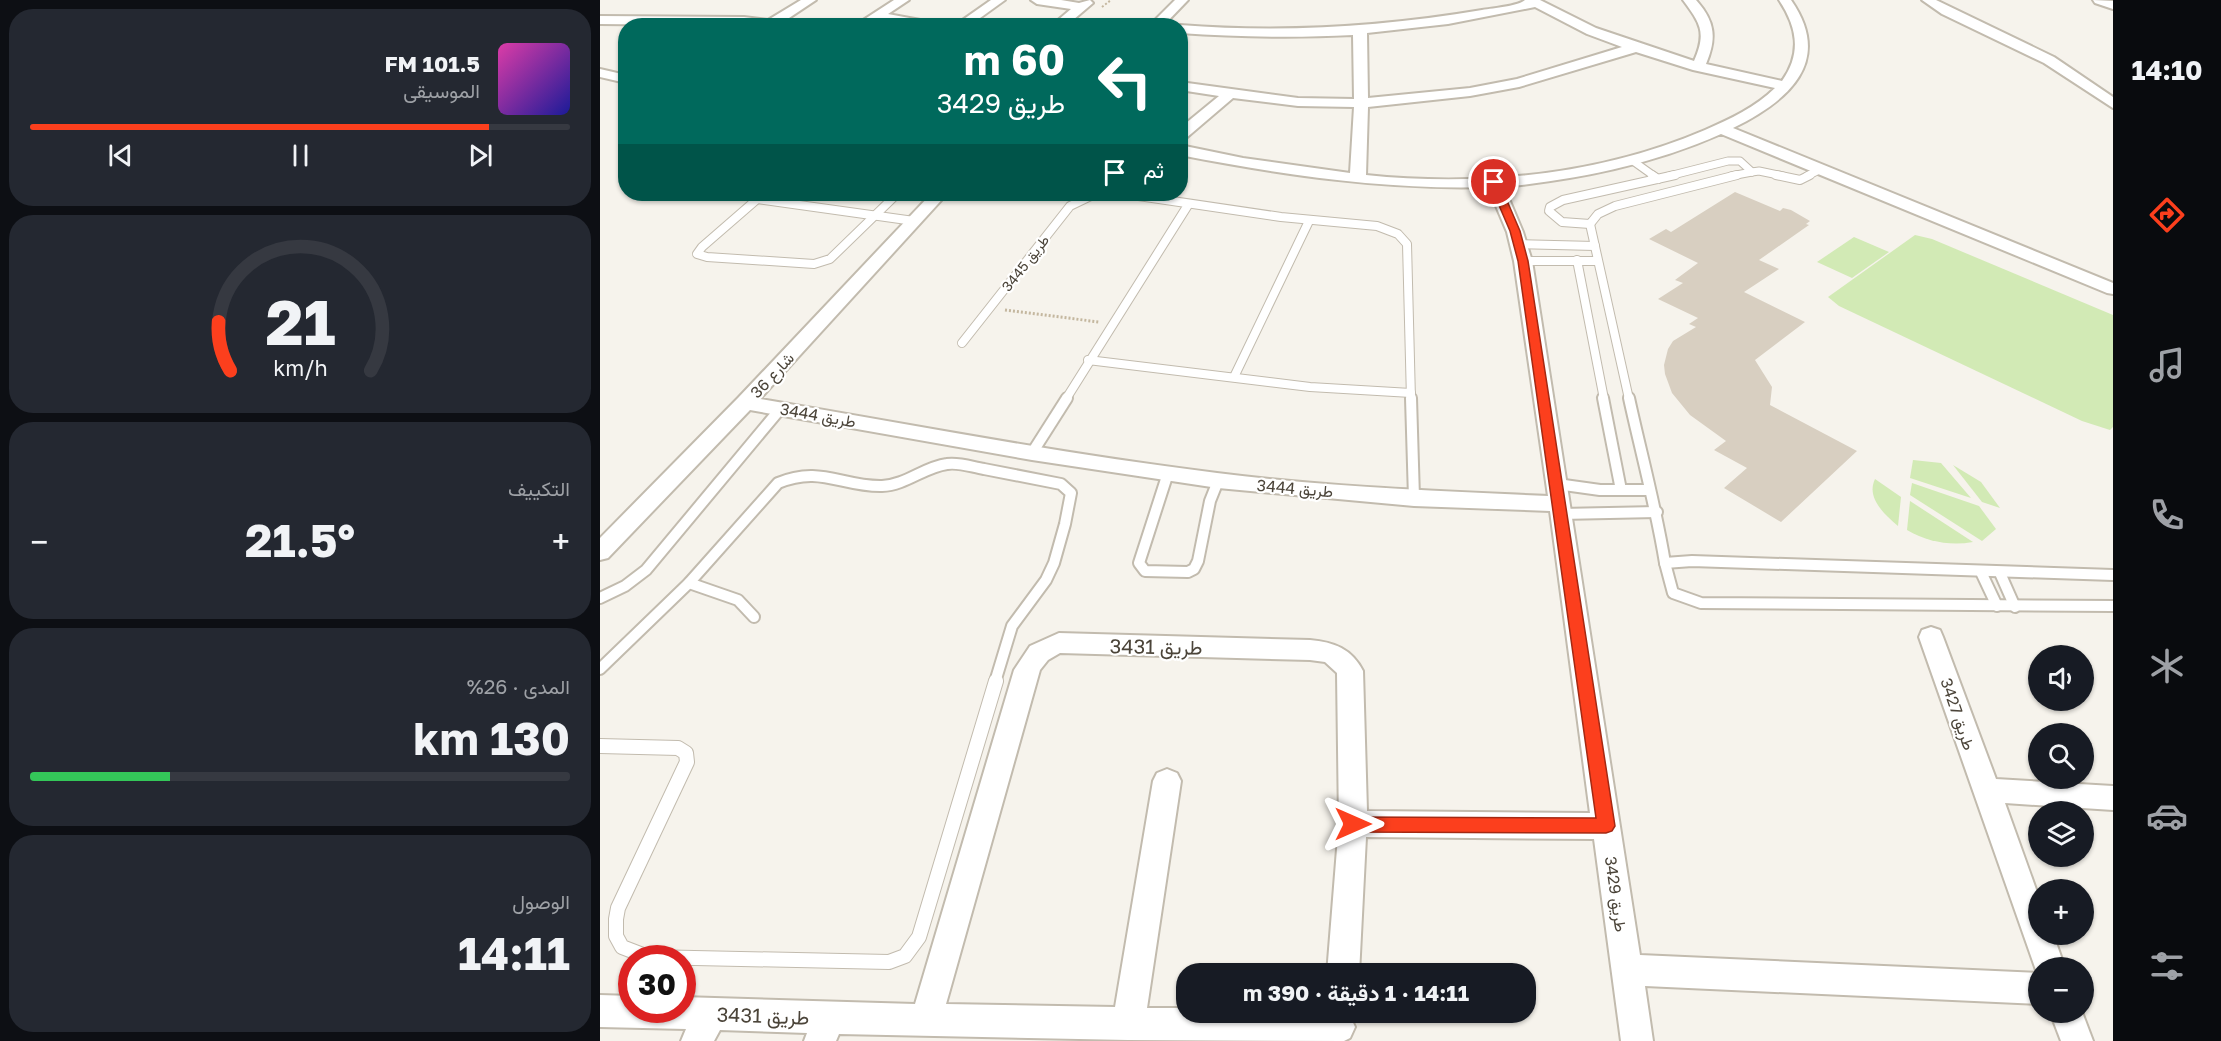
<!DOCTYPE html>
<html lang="ar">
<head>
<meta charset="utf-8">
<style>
  :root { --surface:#171b24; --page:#242831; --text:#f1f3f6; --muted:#9ea1a6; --line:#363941; --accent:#fc3f1d }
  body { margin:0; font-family:"Golos Text",Vazirmatn,sans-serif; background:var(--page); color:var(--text); direction:rtl; height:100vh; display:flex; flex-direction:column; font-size:22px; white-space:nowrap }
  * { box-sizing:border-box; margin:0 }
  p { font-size:20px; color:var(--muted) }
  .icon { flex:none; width:33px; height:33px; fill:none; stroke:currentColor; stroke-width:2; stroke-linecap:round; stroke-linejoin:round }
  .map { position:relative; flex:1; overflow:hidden; direction:ltr }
  .side { display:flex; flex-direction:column; gap:9px; padding:9px; background:#0d0f14; width:600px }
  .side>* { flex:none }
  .top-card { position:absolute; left:18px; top:18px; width:570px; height:183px; border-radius:24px; box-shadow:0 2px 4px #0004; direction:rtl; background:#00695c; color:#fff; overflow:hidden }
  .fabs { position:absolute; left:1428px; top:645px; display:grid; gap:12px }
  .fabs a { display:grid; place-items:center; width:66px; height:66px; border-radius:50%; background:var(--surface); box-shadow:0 2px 4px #0004; font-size:30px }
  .speed { position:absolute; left:18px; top:945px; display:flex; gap:12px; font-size:30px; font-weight:700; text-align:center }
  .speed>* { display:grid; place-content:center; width:78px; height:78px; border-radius:50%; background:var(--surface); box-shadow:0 2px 4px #0004; line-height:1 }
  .speed .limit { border:9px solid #d22; background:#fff; color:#111 }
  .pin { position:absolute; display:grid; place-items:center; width:51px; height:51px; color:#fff; margin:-26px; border:3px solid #fff; border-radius:50%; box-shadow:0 2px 6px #0007 }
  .me { position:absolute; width:66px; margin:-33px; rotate:90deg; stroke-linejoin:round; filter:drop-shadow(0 0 4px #0008) }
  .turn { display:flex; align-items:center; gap:21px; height:126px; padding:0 24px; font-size:27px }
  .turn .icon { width:78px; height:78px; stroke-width:2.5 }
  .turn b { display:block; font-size:42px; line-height:51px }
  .then { display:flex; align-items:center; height:57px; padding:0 24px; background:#0003; gap:12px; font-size:22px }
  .big { font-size:45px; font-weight:700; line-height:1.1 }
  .side .widget { flex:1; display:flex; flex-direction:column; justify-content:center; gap:9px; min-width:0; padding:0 21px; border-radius:24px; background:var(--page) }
  .side .dial { align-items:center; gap:0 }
  .dial svg { height:156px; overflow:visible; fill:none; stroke:var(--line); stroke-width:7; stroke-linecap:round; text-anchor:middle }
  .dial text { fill:var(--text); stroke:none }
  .song { display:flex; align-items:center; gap:18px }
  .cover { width:72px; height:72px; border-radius:9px; background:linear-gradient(135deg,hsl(320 70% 55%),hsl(240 70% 35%)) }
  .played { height:6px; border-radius:3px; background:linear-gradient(90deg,var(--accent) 85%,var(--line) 85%) }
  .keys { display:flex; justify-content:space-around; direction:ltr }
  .heat { display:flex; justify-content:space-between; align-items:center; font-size:33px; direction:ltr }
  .charge { height:9px; border-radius:4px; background:linear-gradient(90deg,#34c759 26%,var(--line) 0) }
  .trip { position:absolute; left:576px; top:963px; width:360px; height:60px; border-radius:24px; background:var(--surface); box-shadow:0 2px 4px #0004; font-weight:700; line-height:60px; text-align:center; direction:rtl }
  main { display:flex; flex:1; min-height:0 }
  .dock { display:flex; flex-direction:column; width:108px; justify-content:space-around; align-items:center; background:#090b0e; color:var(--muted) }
  .dock .icon { width:42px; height:42px }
  .dock .on { color:var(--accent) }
  .dock b { font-size:27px; color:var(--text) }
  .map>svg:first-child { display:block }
  .green { fill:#d2eab5 }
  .building { fill:#d8cfc1 }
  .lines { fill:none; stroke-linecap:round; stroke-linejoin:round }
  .service-far3-casing { stroke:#c2bbae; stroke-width:9 }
  .service-far2-casing { stroke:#c2bbae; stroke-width:10 }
  .service-far1-casing { stroke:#c2bbae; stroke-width:14 }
  .service-casing { stroke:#c2bbae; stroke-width:16 }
  .minor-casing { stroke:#c2bbae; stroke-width:4 }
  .path-far1 { stroke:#c4b79f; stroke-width:2; stroke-dasharray:2 2; stroke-linecap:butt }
  .path { stroke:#c4b79f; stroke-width:3; stroke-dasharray:2 2; stroke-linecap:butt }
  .service-far3 { stroke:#fff; stroke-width:7 }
  .service-far2 { stroke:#fff; stroke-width:8 }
  .service-far1 { stroke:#fff; stroke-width:10 }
  .service { stroke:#fff; stroke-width:14 }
  .minor { fill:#fff; fill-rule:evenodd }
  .route { fill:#fc3f1d; stroke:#a42913; stroke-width:1.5 }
  .labels { text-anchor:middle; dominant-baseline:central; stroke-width:4.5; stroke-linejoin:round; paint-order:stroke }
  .far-street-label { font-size:14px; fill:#4b4439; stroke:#fff }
  .street-label { font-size:16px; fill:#4b4439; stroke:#fff }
  .near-street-label { font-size:20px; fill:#4b4439; stroke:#fff }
</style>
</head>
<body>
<main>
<nav class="dock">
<b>14:10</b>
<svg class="icon on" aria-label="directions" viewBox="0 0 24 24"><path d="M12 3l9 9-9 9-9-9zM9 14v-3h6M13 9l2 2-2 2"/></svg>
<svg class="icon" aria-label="music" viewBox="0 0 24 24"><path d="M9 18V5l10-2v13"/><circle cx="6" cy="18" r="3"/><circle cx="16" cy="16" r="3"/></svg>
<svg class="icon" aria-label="phone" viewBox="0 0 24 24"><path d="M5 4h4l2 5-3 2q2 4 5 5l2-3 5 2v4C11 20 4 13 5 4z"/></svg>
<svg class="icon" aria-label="climate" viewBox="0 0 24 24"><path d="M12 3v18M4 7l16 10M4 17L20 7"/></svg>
<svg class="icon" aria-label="car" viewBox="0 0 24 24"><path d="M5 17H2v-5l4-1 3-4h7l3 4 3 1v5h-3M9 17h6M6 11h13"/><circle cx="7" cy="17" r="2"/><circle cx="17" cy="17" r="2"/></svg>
<svg class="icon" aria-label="filters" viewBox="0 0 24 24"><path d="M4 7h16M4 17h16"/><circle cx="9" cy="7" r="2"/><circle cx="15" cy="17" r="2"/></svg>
</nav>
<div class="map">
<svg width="1513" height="1041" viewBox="0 0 1513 1041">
  <rect width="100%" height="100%" fill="#f6f3ec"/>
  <g class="green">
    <polygon points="1315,235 1332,239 1513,315 1513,427 1510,430 1482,421 1239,306 1228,297"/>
    <polygon points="1254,237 1289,252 1252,278 1217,262"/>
    <polygon points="1313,460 1341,463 1371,498 1310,478"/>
    <polygon points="1353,465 1381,482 1400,508 1382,502"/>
    <path d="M1275 479 1301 497 1298 526C1284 514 1266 498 1275 479Z"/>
    <polygon points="1312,483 1379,506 1396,529 1382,541 1310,495"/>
    <path d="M1310 501 1373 542C1350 546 1328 542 1307 530Z"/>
  </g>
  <polygon class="building" points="1135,192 1180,211 1183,208 1191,210 1210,221 1206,224 1209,225 1159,260 1179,269 1144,292 1205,322 1155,360 1172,387 1170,405 1257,451 1181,522 1124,488 1147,468 1114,450 1126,441 1090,415 1072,393 1065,374 1064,365 1068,349 1073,341 1096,327 1089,324 1098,318 1058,299 1083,283 1075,280 1098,263 1049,239 1066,229 1071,232"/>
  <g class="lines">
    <g class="service-far3-casing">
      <g id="service-far3">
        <polyline points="1033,161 1054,176"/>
        <polyline points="1152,172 1159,171 1183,176"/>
        <polyline points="1069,176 1128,161 1140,161 1152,172"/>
        <polyline points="1131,176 1152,172"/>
        <polyline points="1207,176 1221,169"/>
      </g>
    </g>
    <g class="service-far2-casing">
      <g id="service-far2">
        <polyline points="1052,175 1058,179"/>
        <polyline points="1075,175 963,200 950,207 949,211 962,222 990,224 998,214 1015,206 1137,175"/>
        <polyline points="1176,175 1200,180 1210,175"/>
        <polyline points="163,194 102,247 97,254 107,257 214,264 230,259 297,194"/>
        <polyline points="525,194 681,217 777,226 798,234 807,244 811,399"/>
        <polyline points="157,199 314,221"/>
        <polyline points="990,224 1029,399"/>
        <polyline points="919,244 995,246"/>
        <polyline points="977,260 1004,399"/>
        <polyline points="923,261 996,261"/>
        <polyline points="362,343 470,206 495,194"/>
        <polyline points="488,360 710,387 811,393"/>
        <polyline points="634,377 709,221"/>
        <polyline points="466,399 588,205"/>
      </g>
    </g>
    <g class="service-far1-casing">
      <g id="service-far1">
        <polyline points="811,398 814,498"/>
        <polyline points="1003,398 1021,490"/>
        <path d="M1029 398C1041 453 1056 507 1065 563L1092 561 1513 575"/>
        <polyline points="432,453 467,398"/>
        <polyline points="568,473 539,563 545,571 588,572 594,569 598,561 610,501 618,481"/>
        <polyline points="957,484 1000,490 1049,490"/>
        <polyline points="961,514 1057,512"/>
        <polyline points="1065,563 1073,593 1101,603 1513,606"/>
        <polyline points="1381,572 1397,606"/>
        <polyline points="1400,573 1415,607"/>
        <polyline points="89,583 138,600 154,617"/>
        <polyline points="0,598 25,586 46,570 181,408"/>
        <path d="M0 669 89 583 178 483C220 465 242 487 282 486 306 485 324 467 347 464 359 462 372 467 384 469 409 474 435 479 461 484L471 493 465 524 454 563 446 580 412 626 395 682"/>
      </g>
    </g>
    <g class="service-casing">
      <polyline id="service" points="0,746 78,748 86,753 87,762 18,908 16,919 16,936 22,947 48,957 289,962 305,956 319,937 396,681"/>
    </g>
    <g class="minor-casing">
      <g id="minor">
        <polygon points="201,0 216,0 177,26 0,24 0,16 144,17 168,20"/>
        <polygon points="294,0 309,0 288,14 331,22 337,26 307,26 278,20 270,26 254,26"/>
        <polygon points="391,0 405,0 369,26 354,26"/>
        <polygon points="431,0 461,0 479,3 490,0 493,3 466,26 451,26 471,9 437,4"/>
        <polygon points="575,0 588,0 563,26 549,26"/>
        <path d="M925 0H940L996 28 1094 61C1107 32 1100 23 1083 0H1096C1115 21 1117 38 1106 64L1182 81C1202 53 1197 27 1179 0H1191C1234 62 1188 101 1133 128L1513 283V294L1507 293 1121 134C1051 165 979 179 904 187L923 232 932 261 1040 955 1437 973 1319 637 1322 630 1331 627 1340 630 1343 637 1396 779 1513 786V810L1405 803 1438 895V934H1453L1465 968H1438V1004L1045 986 1053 1041H1021L994 839 766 837 759 974H727L739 824 737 673 725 662 710 660 460 653 448 660 440 670 346 1004 515 1007 553 781 557 773 567 769 577 773 581 781 547 1008H586V1012H743L750 1016 755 1027 750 1038 744 1041 528 1040 239 1034 236 1041H204L207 1033 120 1030 114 1041H81L86 1029 0 1027V995L32 996V1010H82V997L315 1004 414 670 430 646 459 633 710 640C734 642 752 649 763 671L767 811 990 813 950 511 814 506 618 488 432 460 150 410 8 558 0 560V538L138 398 331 194H347L160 399C312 425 464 454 617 473 727 487 838 491 948 496L914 261 907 232 888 187C784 190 683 175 580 155V145L643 158 750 173 754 107 698 106 633 98 585 139 580 140V128L619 96 580 90V82L698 98 754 99 753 35C695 38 638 37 580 33V26H578L580 25C682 33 781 27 882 10 894 8 919 6 925 0ZM935 7 987 34 1022 47 917 79 870 88 768 98 767 33 848 24ZM1036 52 1093 70 1175 88C1156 107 1130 119 1105 130 1000 175 880 187 766 175L768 107 870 96 919 87Z"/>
        <polygon points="1322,0 1336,0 1454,57 1513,97 1513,108 1444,63 1342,14"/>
        <polygon points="1493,0 1513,1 1513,9 1495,3"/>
        <polygon points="0,69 26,75 26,83 0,77"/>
        <polygon points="1450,1012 1482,1012 1493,1041 1461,1041"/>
      </g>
    </g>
    <polyline class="path-far1" points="502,7 511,0"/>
    <polyline class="path" points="405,310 499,322"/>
    <use href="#service-far3" class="service-far3"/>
    <use href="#service-far2" class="service-far2"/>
    <use href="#service-far1" class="service-far1"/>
    <use href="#service" class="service"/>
    <use href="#minor" class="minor"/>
  </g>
  <polygon class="route" points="891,179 899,182 920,231 928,261 1015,826 1012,831 1006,833 753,832 747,830 744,824 747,819 753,817 996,818 918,261 910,231 889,182"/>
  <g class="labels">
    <g class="far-street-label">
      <text transform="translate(425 263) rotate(-52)">طريق 3445</text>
    </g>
    <g class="street-label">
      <text transform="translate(172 375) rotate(-47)">شارع 36</text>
      <text transform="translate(218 415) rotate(10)">طريق 3444</text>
      <text transform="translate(695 488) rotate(5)">طريق 3444</text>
      <text transform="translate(1358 714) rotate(71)">طريق 3427</text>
      <text transform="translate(1016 894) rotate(82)">طريق 3429</text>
    </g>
    <g class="near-street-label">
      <text transform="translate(556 646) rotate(1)">طريق 3431</text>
      <text transform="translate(163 1015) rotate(2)">طريق 3431</text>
    </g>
  </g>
</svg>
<div class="fabs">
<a><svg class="icon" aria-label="sound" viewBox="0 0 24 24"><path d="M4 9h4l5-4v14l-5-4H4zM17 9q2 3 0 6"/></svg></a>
<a><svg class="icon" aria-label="search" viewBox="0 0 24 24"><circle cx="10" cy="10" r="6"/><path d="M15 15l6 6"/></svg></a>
<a><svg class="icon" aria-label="layers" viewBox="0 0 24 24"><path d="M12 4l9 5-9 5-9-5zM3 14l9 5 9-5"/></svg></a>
<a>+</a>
<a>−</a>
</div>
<div class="speed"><div class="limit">30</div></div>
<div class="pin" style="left:894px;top:182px;background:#d93025"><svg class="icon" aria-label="arrive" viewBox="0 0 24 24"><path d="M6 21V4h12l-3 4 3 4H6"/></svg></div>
<svg class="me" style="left:753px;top:824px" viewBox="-20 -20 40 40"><path d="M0-17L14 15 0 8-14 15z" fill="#fc3f1d" stroke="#fff" stroke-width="4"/></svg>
<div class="trip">14:11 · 1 دقيقة · 390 m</div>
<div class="top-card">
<div class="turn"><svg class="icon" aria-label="left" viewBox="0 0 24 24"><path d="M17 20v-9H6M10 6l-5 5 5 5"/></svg><div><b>60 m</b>طريق 3429</div></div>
<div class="then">ثم<svg class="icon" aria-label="arrive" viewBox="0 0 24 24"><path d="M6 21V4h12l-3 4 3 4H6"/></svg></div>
</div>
</div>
<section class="side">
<div class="widget">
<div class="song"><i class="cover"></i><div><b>101.5 FM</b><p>الموسيقى</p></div></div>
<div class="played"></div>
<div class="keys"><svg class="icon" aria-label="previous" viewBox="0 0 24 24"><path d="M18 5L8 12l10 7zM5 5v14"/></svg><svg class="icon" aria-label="pause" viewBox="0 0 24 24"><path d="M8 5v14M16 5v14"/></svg><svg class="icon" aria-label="next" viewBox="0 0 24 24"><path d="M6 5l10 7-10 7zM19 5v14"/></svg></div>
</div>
<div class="widget dial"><svg viewBox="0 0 100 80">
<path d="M14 69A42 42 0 1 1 86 69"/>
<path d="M14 69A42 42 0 0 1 8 44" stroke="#fc3f1d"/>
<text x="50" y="56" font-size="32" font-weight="700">21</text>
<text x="50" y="72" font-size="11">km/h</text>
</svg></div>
<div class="widget"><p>التكييف</p>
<div class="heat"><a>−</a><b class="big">21.5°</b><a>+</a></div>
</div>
<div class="widget"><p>المدى · 26%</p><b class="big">130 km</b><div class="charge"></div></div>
<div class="widget"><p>الوصول</p><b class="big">14:11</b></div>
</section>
</main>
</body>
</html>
